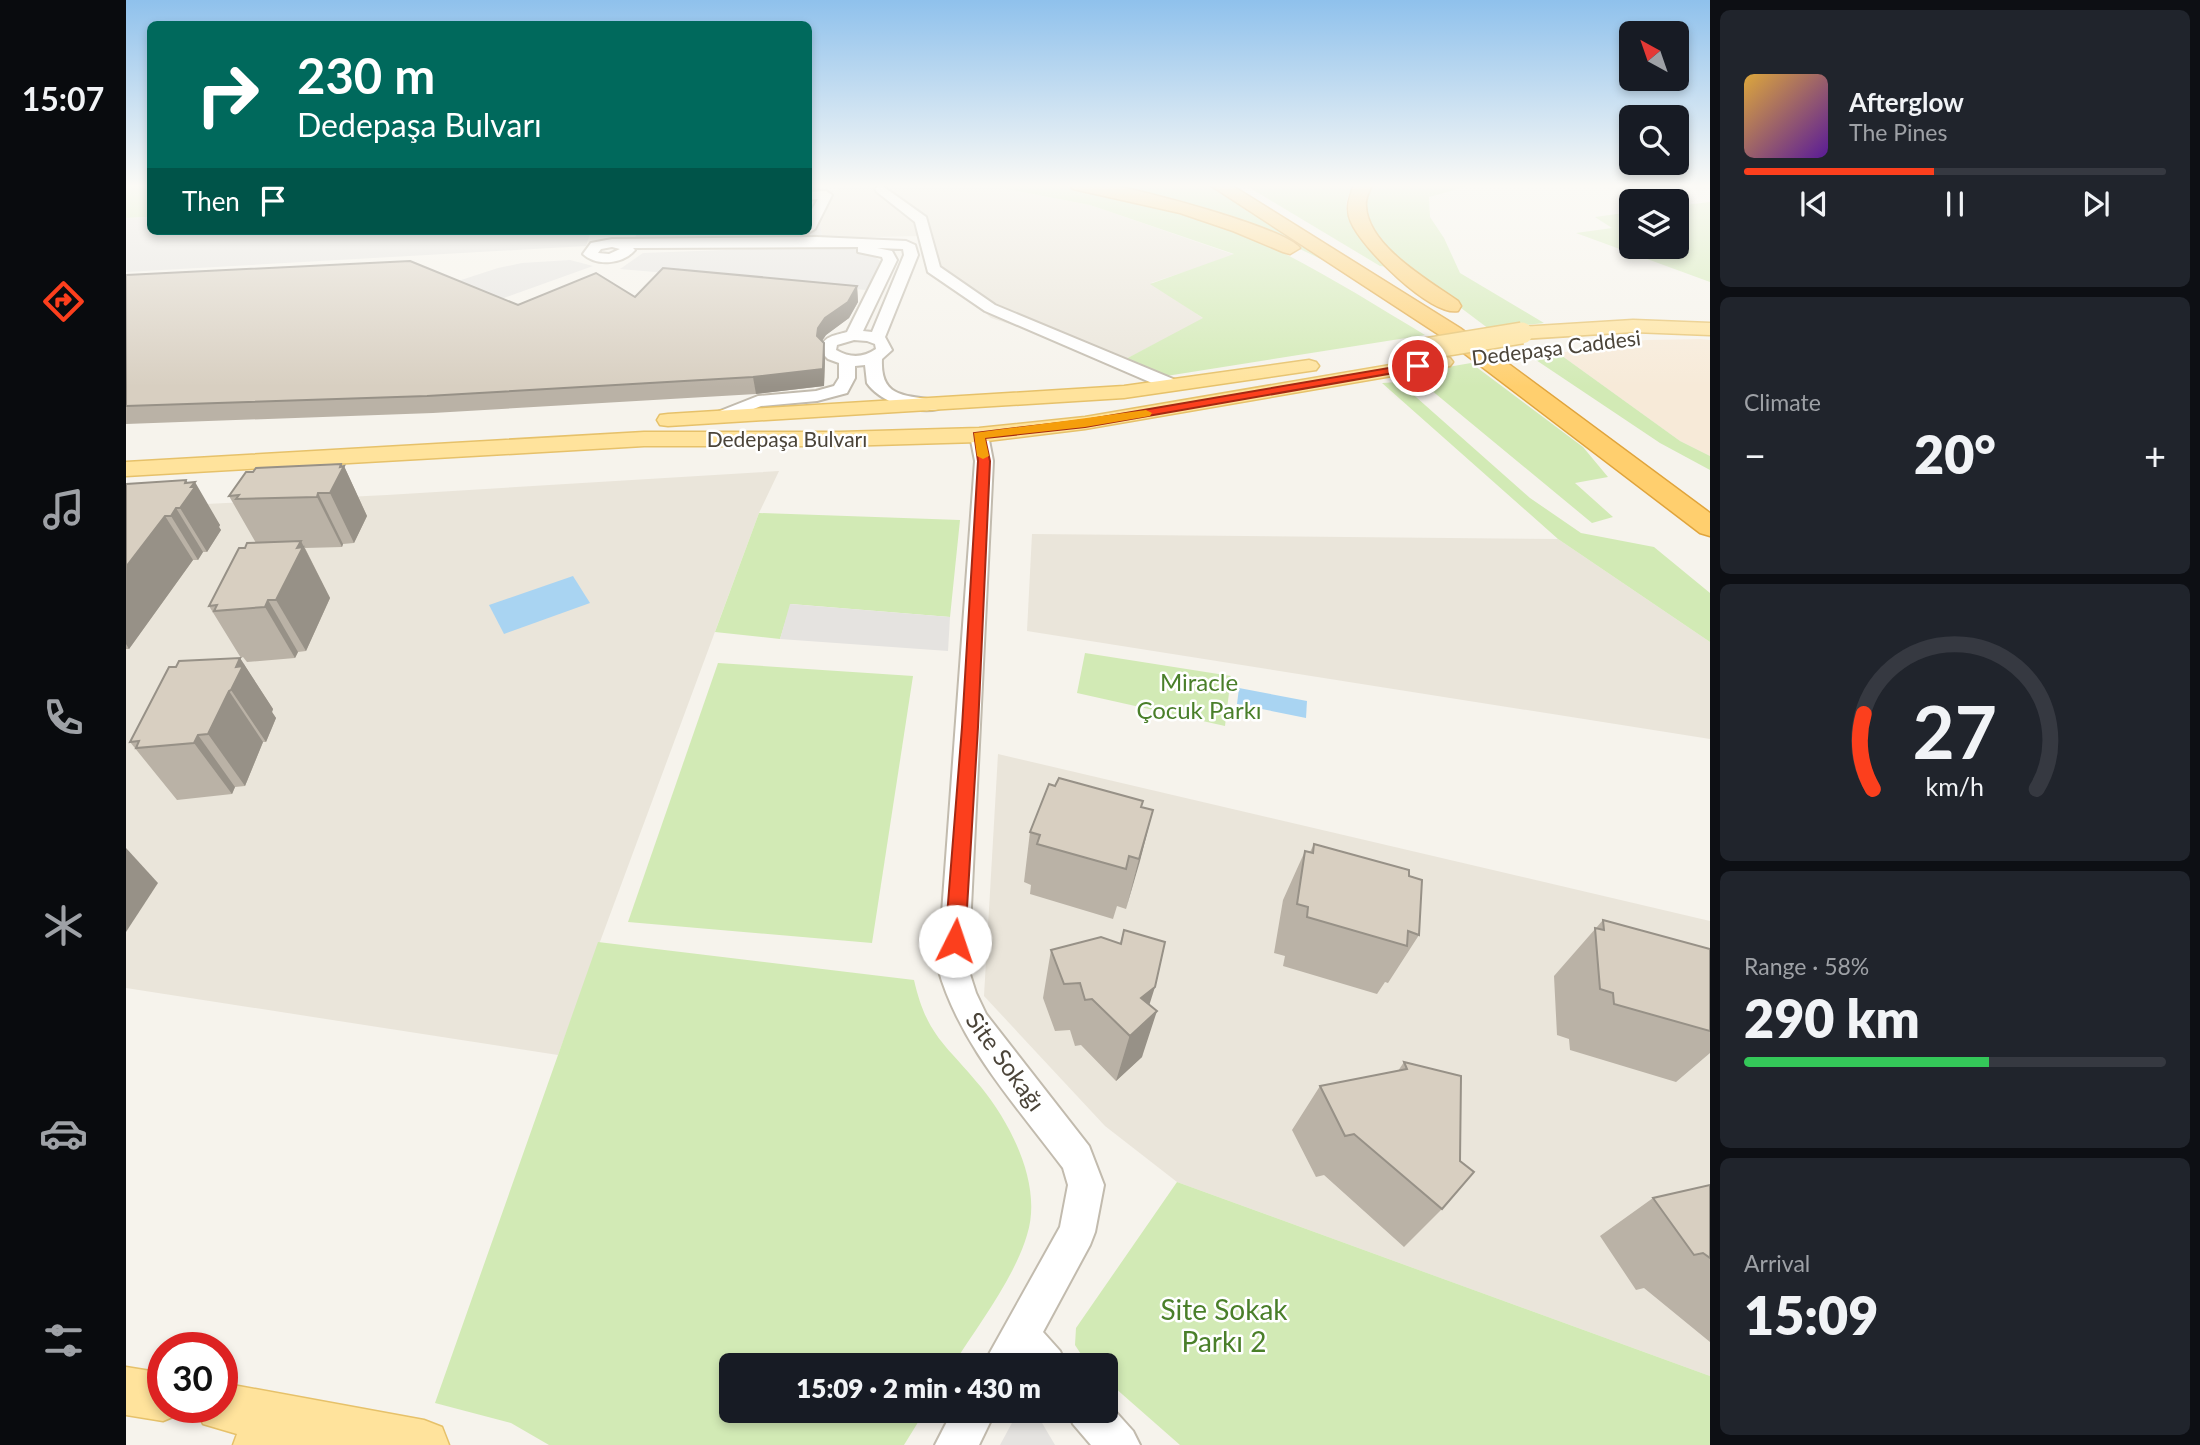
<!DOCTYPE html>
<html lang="en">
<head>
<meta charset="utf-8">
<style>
  :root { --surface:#171b24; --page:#20242c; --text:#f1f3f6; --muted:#9ea1a6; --line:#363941; --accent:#fc3f1d }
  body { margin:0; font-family:Lato,sans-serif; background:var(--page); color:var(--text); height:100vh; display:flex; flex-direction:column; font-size:26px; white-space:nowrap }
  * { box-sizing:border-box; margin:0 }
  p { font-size:23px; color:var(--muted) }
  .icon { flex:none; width:38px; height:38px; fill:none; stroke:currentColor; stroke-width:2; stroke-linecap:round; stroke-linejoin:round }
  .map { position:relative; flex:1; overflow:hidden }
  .panel { display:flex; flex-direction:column; gap:10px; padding:10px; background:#0d0f14; width:490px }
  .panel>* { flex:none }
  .guide { position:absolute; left:21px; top:21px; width:665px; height:214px; border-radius:10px; box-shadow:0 4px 10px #0003; background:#00695c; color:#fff; overflow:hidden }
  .needle { width:46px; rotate:320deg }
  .buttons { position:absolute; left:1493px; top:21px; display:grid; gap:14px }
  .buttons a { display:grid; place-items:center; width:70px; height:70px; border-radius:10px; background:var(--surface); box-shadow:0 4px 10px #0003; font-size:35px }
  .speed { position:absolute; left:21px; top:1332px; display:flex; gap:14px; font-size:35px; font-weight:700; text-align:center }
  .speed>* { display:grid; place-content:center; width:91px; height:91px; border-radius:50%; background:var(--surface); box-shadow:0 4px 10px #0003; line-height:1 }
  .speed .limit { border:10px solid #d22; background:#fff; color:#111 }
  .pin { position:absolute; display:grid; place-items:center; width:60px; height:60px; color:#fff; margin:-30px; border:4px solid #fff; border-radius:50%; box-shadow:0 2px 7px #0007 }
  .me { position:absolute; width:77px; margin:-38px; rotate:4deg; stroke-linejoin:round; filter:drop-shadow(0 0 5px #0008) }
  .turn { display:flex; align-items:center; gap:24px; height:147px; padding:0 35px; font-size:32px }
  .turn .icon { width:91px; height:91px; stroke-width:2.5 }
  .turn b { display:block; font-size:49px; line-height:60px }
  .then { display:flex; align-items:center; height:66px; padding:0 35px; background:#0003; gap:14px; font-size:26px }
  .big { font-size:52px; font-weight:800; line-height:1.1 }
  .panel .tile { flex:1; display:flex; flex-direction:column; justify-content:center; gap:10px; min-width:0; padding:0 24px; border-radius:10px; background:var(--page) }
  .panel .dial { align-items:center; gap:0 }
  .dial svg { height:182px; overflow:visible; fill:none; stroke:var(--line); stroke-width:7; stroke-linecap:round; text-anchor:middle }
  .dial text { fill:var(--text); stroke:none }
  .song { display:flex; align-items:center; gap:21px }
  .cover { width:84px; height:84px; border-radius:10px; background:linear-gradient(135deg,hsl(40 70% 55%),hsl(270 70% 35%)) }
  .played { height:7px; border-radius:4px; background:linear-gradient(90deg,var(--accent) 45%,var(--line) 45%) }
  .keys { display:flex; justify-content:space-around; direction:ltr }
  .heat { display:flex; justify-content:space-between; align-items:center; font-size:38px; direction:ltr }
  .charge { height:10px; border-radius:5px; background:linear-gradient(90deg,#34c759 58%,var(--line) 0) }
  .trip { position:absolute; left:593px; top:1353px; width:399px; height:70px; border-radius:10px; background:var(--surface); box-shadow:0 4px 10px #0003; font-weight:800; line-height:70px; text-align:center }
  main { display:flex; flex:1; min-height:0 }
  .menu { display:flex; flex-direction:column; width:126px; justify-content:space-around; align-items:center; background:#090b0e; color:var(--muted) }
  .menu .icon { width:49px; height:49px }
  .menu .on { color:var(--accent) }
  .menu b { font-size:32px; color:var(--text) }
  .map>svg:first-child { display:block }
  .residential { fill:#eae5da }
  .commercial { fill:#f7ead8 }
  .green { fill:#d2eab5 }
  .parking { fill:#e5e3e0 }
  .water { fill:#a9d4f2 }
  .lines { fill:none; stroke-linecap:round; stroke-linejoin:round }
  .minor-casing { stroke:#c2bbae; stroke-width:4 }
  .major-casing { stroke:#e6c16a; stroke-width:3 }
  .highway-casing { stroke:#e0a43c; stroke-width:3 }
  .minor { fill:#fff; fill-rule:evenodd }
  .major { fill:#ffe39c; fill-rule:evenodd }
  .highway { fill:#ffcf6e; fill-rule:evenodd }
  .major-bridge-casing { stroke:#e6c16a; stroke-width:24; stroke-linecap:butt }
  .major-bridge { stroke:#ffe39c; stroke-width:21 }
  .wall { fill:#bab2a6 }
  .shaded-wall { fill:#979187 }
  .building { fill:#d8cfc1; stroke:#979187; stroke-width:2 }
  .route { fill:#fc3f1d; stroke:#a42913; stroke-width:2 }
  .slow { fill:#f59e0b }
  .labels { text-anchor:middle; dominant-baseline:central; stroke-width:5; stroke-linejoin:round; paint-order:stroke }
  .far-street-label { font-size:21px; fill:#4b4439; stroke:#fff }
  .park-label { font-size:24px; fill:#4a7f2a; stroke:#fff }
  .street-label { font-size:24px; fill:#4b4439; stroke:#fff }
  .near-park-label { font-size:28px; fill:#4a7f2a; stroke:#fff }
</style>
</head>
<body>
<main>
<nav class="menu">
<b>15:07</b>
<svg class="icon on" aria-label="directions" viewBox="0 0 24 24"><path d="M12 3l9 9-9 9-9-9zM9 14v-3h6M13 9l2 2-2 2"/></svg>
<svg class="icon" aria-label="music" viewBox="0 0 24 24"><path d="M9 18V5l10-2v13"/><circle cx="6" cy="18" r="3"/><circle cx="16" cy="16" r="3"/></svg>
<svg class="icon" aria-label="phone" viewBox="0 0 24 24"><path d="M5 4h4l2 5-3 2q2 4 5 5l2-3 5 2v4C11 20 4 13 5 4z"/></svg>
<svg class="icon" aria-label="climate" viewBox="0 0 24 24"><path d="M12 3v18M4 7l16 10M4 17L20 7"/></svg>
<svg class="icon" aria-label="car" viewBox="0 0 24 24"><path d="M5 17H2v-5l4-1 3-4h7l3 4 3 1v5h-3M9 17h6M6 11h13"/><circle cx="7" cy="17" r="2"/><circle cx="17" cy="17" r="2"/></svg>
<svg class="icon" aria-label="filters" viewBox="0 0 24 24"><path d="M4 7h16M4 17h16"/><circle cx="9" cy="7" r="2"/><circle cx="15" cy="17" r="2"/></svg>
</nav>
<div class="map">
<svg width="1584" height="1445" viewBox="0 0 1584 1445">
  <rect width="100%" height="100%" fill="#f6f3ec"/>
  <g class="residential">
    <polygon points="712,185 860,185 964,205 1109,255 1025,283 1078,319 996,361 865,318 833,289 800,268 795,236 696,238 694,224"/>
    <polygon points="653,471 633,513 432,1055 0,988 0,508 261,495"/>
    <polygon points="906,534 1432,539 1584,642 1584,739 901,631"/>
    <polygon points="872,754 1584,921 1584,1376 1051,1182 979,1126 858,996"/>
  </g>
  <polygon class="commercial" points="1575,339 1584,340 1584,456 1554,441 1432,353 1520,340"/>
  <g class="green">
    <polygon points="24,185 24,217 0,218 0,186"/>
    <path d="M860 185C886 185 914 182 940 186 1004 194 1072 212 1131 240 1189 267 1244 302 1299 335L1034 377 996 361 1077 318 1024 284 1108 254 964 205Z"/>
    <polygon points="966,185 1082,185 1232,277 1151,238"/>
    <path d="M1119 185H1229C1203 214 1242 248 1262 267L1254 266Z"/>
    <polygon points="1248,185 1346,185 1303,197 1304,217 1318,238 1334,273 1418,323 1363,329 1270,259 1243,227 1235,198"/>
    <polygon points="1584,202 1584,282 1450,233 1486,228 1469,217 1505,212 1505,247 1550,247 1551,206"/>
    <polygon points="1432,353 1554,441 1584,456 1584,470 1534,443 1401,354"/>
    <polygon points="1345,363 1457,447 1482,477 1449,483 1487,517 1466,523 1293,380 1299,371"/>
    <polygon points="1273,382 1404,498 1455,533 1528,547 1584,593 1584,642 1432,539 1256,383"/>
    <polygon points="633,513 834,520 824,617 665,604 654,639 589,632"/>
    <polygon points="959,653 1105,676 1099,726 951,693"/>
    <polygon points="592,663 787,676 746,943 502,922"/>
    <path d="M472 942 788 980C801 1037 821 1045 855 1087 885 1124 917 1185 901 1235 888 1279 852 1325 827 1365H606V1410L799 1411 778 1445H423L385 1423 309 1403Z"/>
    <polygon points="1051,1182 1584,1376 1584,1445 1054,1445 980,1380 980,1365 962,1365 949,1345 950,1328"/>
  </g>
  <g class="parking">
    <polygon points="710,190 694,223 696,238 508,242 511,231 682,231 683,191"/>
    <polygon points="24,217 24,231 465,231 460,246 0,272 0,218"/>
    <polygon points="678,247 738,250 759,264 740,290 494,269 517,253"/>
    <polygon points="444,260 467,266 372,300 329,282 372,268 396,263"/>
    <polygon points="664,604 824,617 822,651 654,639"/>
    <polygon points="893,1410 909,1411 929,1445 874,1445"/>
  </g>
  <g class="water">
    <polygon points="447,576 464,603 378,634 363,605"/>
    <polygon points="1113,688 1181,701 1180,718 1111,704"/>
  </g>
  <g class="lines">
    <g class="minor-casing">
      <g id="minor">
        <polygon points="755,185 800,217 814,267 869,305 1052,381 1054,385 1052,389 1040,389 859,311 802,272 789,222 751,192 749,189"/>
        <polygon points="700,191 706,195 689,229 682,233 677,232 682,231 682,216 692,199 682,200 682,192"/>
        <path d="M691 237 780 241 789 245 792 255 759 337 766 350 756 359C754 400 781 394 812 401L815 405 812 409C790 414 754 402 741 383L739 365 729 366V378L721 393 691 401 635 406 595 422 586 417 589 413 632 396 690 391 708 386 713 378V363L702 359 694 351C697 336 707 336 721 332L757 260 756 257 732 252V247L507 248 509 250C497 264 471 267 457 254L465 243 486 239ZM486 247 494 249 483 254 472 253 475 249ZM751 248 777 249 778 255 746 332 737 331 771 260 766 251ZM728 340 741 341 749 344 750 349C737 358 724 358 710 350L711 345Z"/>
        <path d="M853 430 862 435 867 461 842 968 850 993 860 1014 963 1146 978 1185 969 1232 964 1245 917 1332 934 1351 940 1365H857L934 1227 942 1185 937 1168C890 1105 833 1044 812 968L849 461 844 435Z"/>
        <polygon points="980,1401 1007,1431 1014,1445 965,1445 947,1424 941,1410 980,1410"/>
        <polygon points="827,1410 870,1410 853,1445 809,1445"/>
      </g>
    </g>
    <g class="major-casing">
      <g id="major">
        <polygon points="1507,320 1584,323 1584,335 1507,332 1396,339 1387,333 1396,327"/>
        <polygon points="1317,356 1324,358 1327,362 1324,366 959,429 853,442 714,446 518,446 0,476 0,462 518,432 714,432 853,428 959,417"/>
        <polygon points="1183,360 1190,362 1193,366 1190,370 998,398 542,426 534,425 531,420 534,415 542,414 998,386"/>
        <polygon points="0,1367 37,1373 37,1407 57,1407 54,1414 37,1421 0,1415"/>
        <polygon points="96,1383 298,1420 316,1427 323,1445 107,1445 111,1434 77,1424 70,1407 96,1407"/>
      </g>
    </g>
    <g class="highway-casing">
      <g id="highway">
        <path d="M944 185C957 185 970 184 983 185 1013 189 1159 228 1174 248L1164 254 1157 252 1107 231 1054 213 947 189Z"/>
        <polygon points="1084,185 1105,185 1334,328 1584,513 1584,536 1574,533 1318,338"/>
        <path d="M1228 185H1246C1243 192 1239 199 1240 206 1242 246 1302 280 1332 301L1335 306 1332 311C1305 317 1235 247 1225 222 1219 209 1223 198 1228 185Z"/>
      </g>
    </g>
    <use href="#minor" class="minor"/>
    <use href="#major" class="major"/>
    <use href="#highway" class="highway"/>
    <g class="major-bridge-casing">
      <polyline id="major-bridge" points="1298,349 1396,333"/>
    </g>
    <use href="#major-bridge" class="major-bridge"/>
  </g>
  <g class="wall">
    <polygon points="0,275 392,305 509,297 731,286 732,302 723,318 700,335 696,341 698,343 699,360 698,386 630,394 307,413 0,424"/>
    <polygon points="215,464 217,466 218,466 241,516 228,543 217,544 216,547 179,548 204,598 180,651 172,652 169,658 121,662 117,657 115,658 83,606 119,548 130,543 103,496"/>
    <polygon points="62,482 94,525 93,527 95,530 81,552 77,552 72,560 67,560 3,649 0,649 0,484"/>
    <polygon points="114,658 147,709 146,712 150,718 140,742 137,742 119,786 109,787 106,794 51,800 4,742"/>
    <polygon points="1015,807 1027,810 1000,909 991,906 987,919 904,894 905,885 898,882 904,832"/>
    <polygon points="1188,844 1283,876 1293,935 1262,983 1259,982 1251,994 1157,966 1159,956 1148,953 1157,900 1179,851 1184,852"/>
    <polygon points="1477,920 1584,949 1584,1053 1550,1082 1444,1050 1443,1039 1431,1035 1428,976"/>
    <polygon points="998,930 1023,1005 1016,1057 990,1081 955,1045 949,1046 944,1030 929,1031 917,998 925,950 994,943"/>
    <polygon points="1278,1062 1335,1076 1316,1209 1278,1247 1198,1175 1190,1177 1166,1130 1194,1086 1272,1071"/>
    <polygon points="1584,1185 1584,1342 1518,1288 1510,1290 1474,1236 1527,1198"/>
  </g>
  <g class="shaded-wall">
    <polygon points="731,286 732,302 723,318 700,335 693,345 691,336 692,328 699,318"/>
    <polygon points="698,343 699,360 698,386 630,394 627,377"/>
    <polygon points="215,464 217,468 218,466 241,516 228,543 204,493"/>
    <polygon points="60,480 67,491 65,487 69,482 94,525 93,527 95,530 81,552 54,508 59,483"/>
    <polygon points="192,493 217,544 216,547 191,497"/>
    <polygon points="50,508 77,552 72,560 45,516"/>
    <polygon points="39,516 67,560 3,649 0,644 0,567"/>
    <polygon points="175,541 204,598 180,651 150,600"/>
    <polygon points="142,600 172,652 169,658 139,607"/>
    <polygon points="114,658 147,709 146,712 150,718 140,742 105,690 110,667"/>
    <polygon points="103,691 137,742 119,786 82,734"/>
    <polygon points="72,735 109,787 106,794 68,743"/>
    <polygon points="1027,810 1014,861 1000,909 1013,859"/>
    <polygon points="0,848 32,883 0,932"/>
    <polygon points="1029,987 1017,1025 1031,1011 1016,1057 990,1081 1015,998"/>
  </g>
  <g class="building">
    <polygon points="284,261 392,305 470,273 509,297 537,268 731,286 722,302 699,318 692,328 691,336 698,343 697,369 627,377 301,396 0,406 0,275"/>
    <polygon points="215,464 214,467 218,466 204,493 192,493 191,497 110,499 113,495 103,496 120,472 127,472 130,468"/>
    <polygon points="60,480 59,483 69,482 65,487 69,487 54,508 50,508 45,516 39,516 0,567 0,484"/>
    <polygon points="175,541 171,548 177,547 150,600 142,600 139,607 88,611 91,605 83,606 113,548 119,548 121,543"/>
    <polygon points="114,658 110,667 117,666 105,690 103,691 82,734 72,735 68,743 10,748 13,741 4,742 43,667 50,667 53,661"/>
    <polygon points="933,778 1017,801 1015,807 1027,810 1013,859 1003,856 1000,869 911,844 914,835 904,832 923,784 929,786"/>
    <polygon points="1188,844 1283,870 1283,876 1296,880 1293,935 1282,931 1281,946 1181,917 1182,907 1171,904 1179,851 1187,853"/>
    <polygon points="1477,920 1584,949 1584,1031 1488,1004 1487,993 1474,989 1469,928 1478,930"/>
    <polygon points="998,930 1039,942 1029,987 1015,998 1031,1011 1004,1036 966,999 959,1000 954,983 938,984 925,950 975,937 995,944"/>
    <polygon points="1278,1062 1335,1076 1334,1161 1348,1172 1316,1209 1228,1134 1219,1136 1194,1086 1281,1069"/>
    <polygon points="1584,1185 1584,1258 1577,1253 1568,1255 1527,1198"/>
  </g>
  <linearGradient id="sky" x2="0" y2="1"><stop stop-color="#8fc1ec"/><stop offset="0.48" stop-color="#fbfaf6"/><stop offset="1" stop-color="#fbfaf6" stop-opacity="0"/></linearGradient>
  <rect width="1584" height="387" fill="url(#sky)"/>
  <polygon class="route" points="1292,363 1297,366 1296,368 959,427 859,438 864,461 852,727 839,941 836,947 829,949 822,947 819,941 836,727 852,461 848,433 959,420"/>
  <polygon class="slow" points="1020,410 1026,413 1024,416 959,427 859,438 863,456 857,459 851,456 848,433"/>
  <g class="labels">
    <g class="far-street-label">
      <text transform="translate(1430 347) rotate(-7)">Dedepaşa Caddesi</text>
      <text x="661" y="438">Dedepaşa Bulvarı</text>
    </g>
    <g class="park-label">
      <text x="1073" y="681">Miracle<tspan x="1073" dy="28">Çocuk Parkı</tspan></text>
    </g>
    <g class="street-label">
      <text transform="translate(880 1061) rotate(54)">Site Sokağı</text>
    </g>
    <g class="near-park-label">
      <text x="1098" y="1309">Site Sokak<tspan x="1098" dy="32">Parkı 2</tspan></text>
    </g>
  </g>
</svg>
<div class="buttons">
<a><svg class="needle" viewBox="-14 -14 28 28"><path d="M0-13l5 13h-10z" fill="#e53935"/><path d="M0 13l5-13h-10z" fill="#9ea1a6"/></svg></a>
<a><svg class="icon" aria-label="search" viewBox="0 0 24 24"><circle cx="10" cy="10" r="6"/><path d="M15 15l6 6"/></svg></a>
<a><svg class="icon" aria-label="layers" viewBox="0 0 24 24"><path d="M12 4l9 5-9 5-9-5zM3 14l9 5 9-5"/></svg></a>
</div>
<div class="speed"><div class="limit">30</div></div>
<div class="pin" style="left:1292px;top:366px;background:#d93025"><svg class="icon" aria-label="arrive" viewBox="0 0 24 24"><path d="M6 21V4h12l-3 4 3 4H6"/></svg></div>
<svg class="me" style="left:829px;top:941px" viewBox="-20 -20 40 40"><circle r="19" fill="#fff"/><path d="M0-13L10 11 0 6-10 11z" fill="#fc3f1d"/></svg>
<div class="trip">15:09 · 2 min · 430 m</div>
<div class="guide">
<div class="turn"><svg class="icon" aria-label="right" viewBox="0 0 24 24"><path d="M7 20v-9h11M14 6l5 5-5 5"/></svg><div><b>230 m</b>Dedepaşa Bulvarı</div></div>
<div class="then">Then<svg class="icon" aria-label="arrive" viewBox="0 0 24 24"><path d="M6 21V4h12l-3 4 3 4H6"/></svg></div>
</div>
</div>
<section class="panel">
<div class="tile">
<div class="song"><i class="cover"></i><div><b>Afterglow</b><p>The Pines</p></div></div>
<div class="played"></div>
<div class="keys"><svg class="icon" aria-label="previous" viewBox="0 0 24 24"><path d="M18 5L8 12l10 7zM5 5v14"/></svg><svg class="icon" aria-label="pause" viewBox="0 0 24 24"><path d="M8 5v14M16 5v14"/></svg><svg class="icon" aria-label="next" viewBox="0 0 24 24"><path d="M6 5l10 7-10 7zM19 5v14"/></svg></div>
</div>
<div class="tile"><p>Climate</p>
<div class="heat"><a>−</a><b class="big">20°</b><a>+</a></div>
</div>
<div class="tile dial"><svg viewBox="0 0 100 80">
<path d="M14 69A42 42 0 1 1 86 69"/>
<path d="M14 69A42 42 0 0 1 10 36" stroke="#fc3f1d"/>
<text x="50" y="56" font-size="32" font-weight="700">27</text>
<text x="50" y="72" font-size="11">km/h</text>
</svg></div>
<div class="tile"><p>Range · 58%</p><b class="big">290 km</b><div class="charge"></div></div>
<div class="tile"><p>Arrival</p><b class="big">15:09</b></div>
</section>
</main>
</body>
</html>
